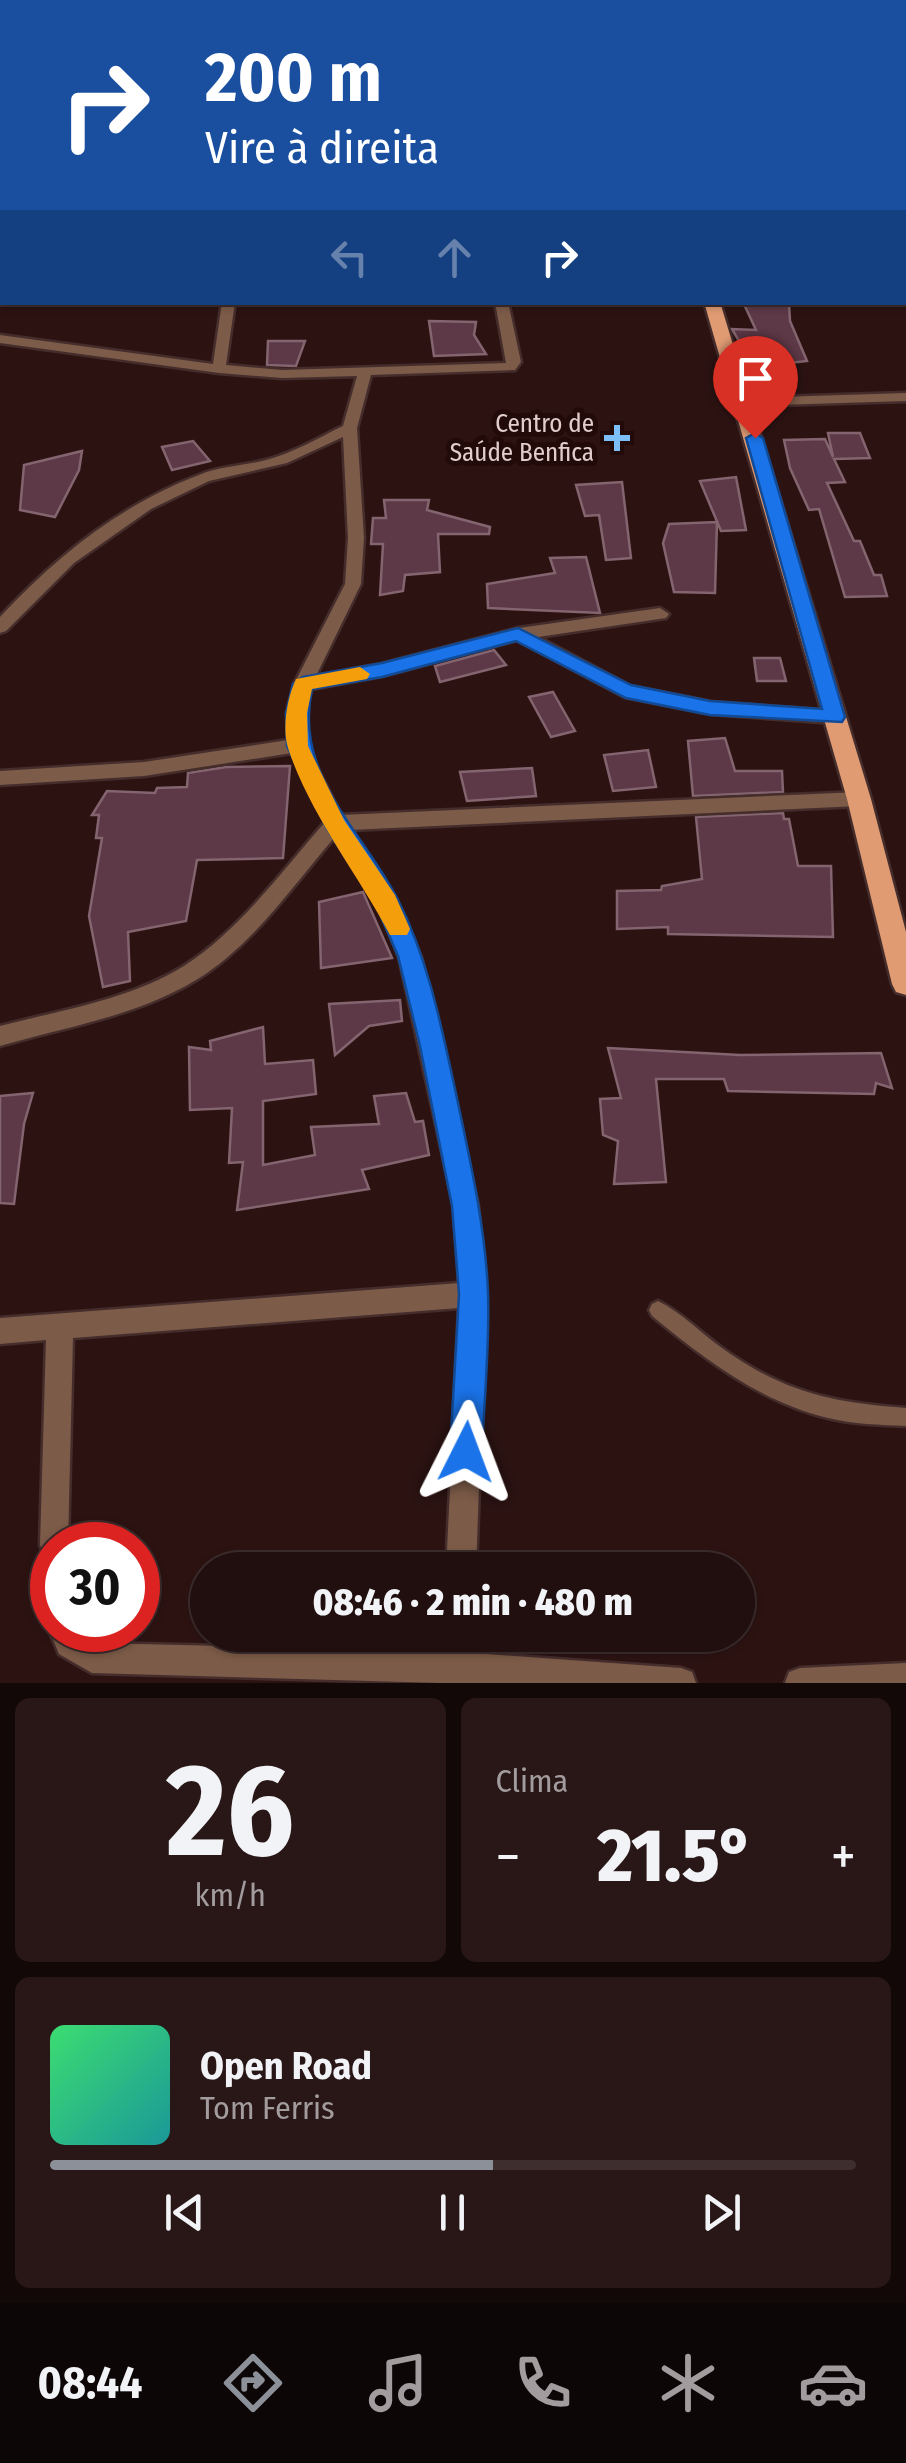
<!DOCTYPE html>
<html lang="pt">
<head>
<meta charset="utf-8">
<style>
  :root { --surface:#210e0e; --page:#291717; --text:#f1f3f6; --muted:#a29c9e; --line:#3e2e2e; --accent:#8c9099 }
  body { margin:0; font-family:"Fira Sans Condensed",sans-serif; background:var(--page); color:var(--text); height:100vh; display:flex; flex-direction:column; font-size:38px; white-space:nowrap }
  * { box-sizing:border-box; margin:0 }
  p { font-size:32px; color:var(--muted) }
  .icon { flex:none; width:55px; height:55px; fill:none; stroke:currentColor; stroke-width:2; stroke-linecap:round; stroke-linejoin:round }
  .map { position:relative; height:1683px; overflow:hidden }
  .drawer { display:flex; flex-direction:column; gap:15px; padding:15px; background:#120808; flex:1 }
  .drawer>* { flex:none }
  .banner { position:absolute; left:0px; top:0px; width:908px; height:305px; box-shadow:0 2px 8px #0004,0 0 0 2px var(--line); background:#1a4fa0; color:#fff; overflow:hidden }
  .speed { position:absolute; left:30px; top:1522px; display:flex; gap:20px; font-size:50px; font-weight:700; text-align:center }
  .speed>* { display:grid; place-content:center; width:130px; height:130px; border-radius:50%; background:var(--surface); box-shadow:0 2px 8px #0004,0 0 0 2px var(--line); line-height:1 }
  .speed .limit { border:15px solid #d22; background:#fff; color:#111 }
  .pin { position:absolute; display:grid; place-items:center; width:85px; height:85px; color:#fff; margin:-102px -42px; border-radius:50% 50% 50% 0; rotate:-45deg; box-shadow:0 0 10px #0007 }
  .pin .icon { rotate:45deg }
  .me { position:absolute; width:110px; margin:-55px; rotate:3deg; stroke-linejoin:round; filter:drop-shadow(0 0 8px #0008) }
  .turn { display:flex; align-items:center; gap:35px; height:210px; padding:0 40px; font-size:45px }
  .turn .icon { width:130px; height:130px; stroke-width:2.5 }
  .turn b { display:block; font-size:70px; line-height:85px }
  .lanes { display:flex; align-items:center; height:95px; padding:0 40px; background:#0003; justify-content:center; gap:50px; direction:ltr }
  .lanes .off { opacity:.35 }
  .big { font-size:75px; font-weight:800; line-height:1.1 }
  .drawer .widget { flex:1; display:flex; flex-direction:column; justify-content:center; gap:15px; min-width:0; padding:0 35px; border-radius:15px; background:var(--page) }
  .drawer .dial { align-items:center; gap:0 }
  .dial b { font-size:130px; line-height:1 }
  .song { display:flex; align-items:center; gap:30px }
  .cover { width:120px; height:120px; border-radius:15px; background:linear-gradient(135deg,hsl(140 70% 55%),hsl(180 70% 35%)) }
  .played { height:10px; border-radius:5px; background:linear-gradient(90deg,var(--accent) 55%,var(--line) 55%) }
  .keys { display:flex; justify-content:space-around; direction:ltr }
  .heat { display:flex; justify-content:space-between; align-items:center; font-size:55px; direction:ltr }
  .drawer .tiles { flex:1; display:grid; gap:15px; grid-template-columns:1fr 1fr }
  .widget:last-child { grid-column:span 2 }
  .trip { position:absolute; left:190px; top:1552px; width:565px; height:100px; border-radius:50px; background:var(--surface); box-shadow:0 2px 8px #0004,0 0 0 2px var(--line); font-weight:800; line-height:100px; text-align:center }
  .tabs { display:flex; height:160px; justify-content:space-around; align-items:center; background:#0d0606; color:var(--muted) }
  .tabs .icon { width:70px; height:70px }
  .tabs .selected { color:var(--accent) }
  .tabs b { font-size:45px; color:var(--text) }
  .map>svg:first-child { display:block }
  .building { fill:#5d3846; stroke:#83646f; stroke-width:2.5 }
  .lines { fill:none; stroke-linecap:round; stroke-linejoin:round }
  .lane-casing { stroke:#452d2c; stroke-width:5 }
  .street-casing { stroke:#452d2c; stroke-width:5 }
  .primary-casing { stroke:#452d2c; stroke-width:5 }
  .lane { fill:#7c5b48; fill-rule:evenodd }
  .street { fill:#7c5b48; fill-rule:evenodd }
  .primary { fill:#e09b73; fill-rule:evenodd }
  .route { fill:#1a73e8; stroke:#114b97; stroke-width:2.5 }
  .slow { fill:#f59e0b }
  .poi-dot { fill:#7bbef8; stroke:#220a09; stroke-width:4 }
  .labels { text-anchor:middle; dominant-baseline:central; stroke-width:10; stroke-linejoin:round; paint-order:stroke }
  .far-poi-label { font-size:25px; fill:#e0cdcc; stroke:#220a09; text-anchor:end }
</style>
</head>
<body>
<div class="map">
<svg width="906" height="1683" viewBox="0 0 906 1683">
  <rect width="100%" height="100%" fill="#2c1312"/>
  <g class="building">
    <polygon points="743,302 789,303 790,321 807,361 754,367 732,329 756,330"/>
    <polygon points="429,321 476,322 474,335 486,354 434,356"/>
    <polygon points="268,341 305,341 296,366 267,365"/>
    <polygon points="828,433 860,433 870,458 834,459 845,482 827,483 854,541 860,541 874,575 881,575 887,596 845,597 819,509 809,510 790,468 784,440 825,439 833,457"/>
    <polygon points="193,441 210,461 172,470 162,447"/>
    <polygon points="82,451 79,470 55,517 20,510 24,465"/>
    <polygon points="736,477 746,530 721,531 700,481"/>
    <polygon points="622,482 631,558 606,560 599,515 585,516 576,485"/>
    <polygon points="384,500 429,500 427,510 490,527 489,534 438,534 440,572 405,575 403,591 380,595 383,544 371,544 373,518 386,518"/>
    <polygon points="717,522 715,593 674,592 663,543 669,524"/>
    <polygon points="586,557 600,613 488,608 487,584 555,573 550,558"/>
    <polygon points="494,650 506,665 440,682 435,666"/>
    <polygon points="754,658 780,658 786,681 757,681"/>
    <polygon points="553,692 575,731 551,737 529,697"/>
    <polygon points="725,738 735,771 782,771 783,792 693,796 688,741"/>
    <polygon points="648,750 656,787 613,791 604,755"/>
    <polygon points="290,766 283,858 197,860 186,921 128,932 130,981 103,987 89,916 102,838 96,838 99,815 92,815 107,791 155,793 157,788 187,787 188,773 226,767"/>
    <polygon points="532,768 536,796 467,801 460,772"/>
    <polygon points="783,813 784,819 789,819 798,866 831,866 833,937 668,934 668,927 617,929 617,891 661,890 662,886 702,879 696,817"/>
    <polygon points="363,892 392,958 321,968 319,902"/>
    <polygon points="400,1000 402,1021 369,1026 335,1055 329,1004"/>
    <polygon points="263,1027 265,1064 313,1060 316,1094 263,1101 263,1165 315,1155 311,1127 379,1124 374,1096 406,1093 415,1122 423,1121 429,1155 362,1170 369,1189 237,1210 243,1162 229,1163 232,1108 190,1110 189,1047 211,1050 210,1041"/>
    <polygon points="608,1048 740,1055 881,1053 892,1088 876,1083 874,1094 728,1091 724,1079 656,1079 666,1182 614,1184 618,1141 603,1135 600,1099 621,1098"/>
    <polygon points="33,1093 24,1124 14,1204 0,1203 0,1096"/>
  </g>
  <g class="lines">
    <g class="lane-casing">
      <g id="lane">
        <polygon points="211,0 209,2 202,2 204,0"/>
        <rect x="0" y="108" width="2" height="4"/>
        <path d="M658 1301C681 1312 701 1333 722 1348 783 1392 832 1403 906 1408V1426C880 1425 853 1424 828 1418 759 1401 706 1360 652 1316L649 1310 652 1304Z"/>
      </g>
    </g>
    <g class="street-casing">
      <g id="street">
        <polygon points="70,0 80,0 82,2 72,2"/>
        <polygon points="433,0 443,0 443,2 434,2"/>
        <polygon points="751,0 761,0 763,2 753,2"/>
        <polygon points="2,25 2,31 0,32 0,26"/>
        <rect x="0" y="124" width="2" height="6"/>
        <rect x="905" y="145" width="1" height="6"/>
        <polygon points="0,200 2,201 2,207 0,208"/>
        <rect x="905" y="212" width="1" height="8"/>
        <rect x="905" y="292" width="1" height="10"/>
        <path d="M222 302H235L226 365 282 370 506 363 495 302H508L521 362 515 370 371 375 357 428 364 538 361 584 316 676 382 664 519 628 660 608 669 614 666 618 538 637 630 686 711 702 835 711 844 717 835 723 711 714 625 697 517 640 382 676 311 689C298 743 318 768 341 815L859 792 869 799 859 806 350 830 394 896 421 957 478 1206 486 1294 476 1570H446L459 1308 73 1338 68 1545H52V1559L44 1555 40 1545 46 1340 0 1344V1318L459 1283 454 1206 399 957 378 905 334 838C292 887 252 946 196 980 137 1016 65 1027 0 1046V1026C61 1010 129 1000 184 966 240 930 281 872 325 822L292 753 144 776 0 785V771L144 762 288 740 287 713 294 684 345 584 348 538 343 437 287 463 209 481 151 509 74 563 6 631 0 633V617C57 556 120 505 199 475 220 466 244 466 266 460 293 453 318 438 343 426L357 376 282 378 219 373 0 343V335L213 364Z"/>
        <polygon points="906,393 906,401 745,406 738,402 745,398"/>
        <polygon points="52,1621 52,1630 80,1630 96,1643 442,1651 443,1635 473,1635 472,1653 681,1668 692,1672 696,1683 440,1683 92,1673 59,1654 49,1630"/>
        <polygon points="906,1663 906,1683 785,1683 789,1672 800,1668"/>
      </g>
    </g>
    <g class="primary-casing">
      <g id="primary">
        <polygon points="585,0 597,0 597,2 586,2"/>
        <polygon points="704,302 720,302 871,799 906,932 906,995 896,992 892,984 847,799"/>
      </g>
    </g>
    <use href="#lane" class="lane"/>
    <use href="#street" class="street"/>
    <use href="#primary" class="primary"/>
  </g>
  <path class="route" d="M755 433 763 438 845 717 842 722 710 715 626 698 516 641 382 677 312 689C293 775 362 830 398 900 428 959 441 1025 455 1089 469 1156 485 1223 488 1292 490 1344 484 1399 482 1452L477 1463 466 1467 455 1463 450 1452 459 1294 452 1206 420 1046 398 956 376 905 327 829 287 746 286 713 293 684 303 677 382 663 518 628 631 685 710 701 822 709 746 438Z"/>
  <path class="slow" d="M360 667 370 674 367 679 312 689 307 713 308 746 344 820 395 895 410 929 407 935H390C358 874 310 815 288 748 282 728 287 698 296 679Z"/>
  <path class="poi-dot" d="M612 423h10v10h10v10h-10v10h-10v-10h-10v-10h10z"/>
  <g class="labels">
    <g class="far-poi-label">
      <text x="594" y="424">Centro de<tspan x="594" dy="29">Saúde Benfica</tspan></text>
    </g>
  </g>
</svg>
<div class="speed"><div class="limit">30</div></div>
<div class="pin" style="left:755px;top:438px;background:#d93025"><svg class="icon" aria-label="arrive" viewBox="0 0 24 24"><path d="M6 21V4h12l-3 4 3 4H6"/></svg></div>
<svg class="me" style="left:466px;top:1452px" viewBox="-20 -20 40 40"><path d="M0-17L14 15 0 8-14 15z" fill="#1a73e8" stroke="#fff" stroke-width="4"/></svg>
<div class="trip">08:46 · 2 min · 480 m</div>
<div class="banner">
<div class="turn"><svg class="icon" aria-label="right" viewBox="0 0 24 24"><path d="M7 20v-9h11M14 6l5 5-5 5"/></svg><div><b>200 m</b>Vire à direita</div></div>
<div class="lanes"><svg class="icon off" aria-label="left" viewBox="0 0 24 24"><path d="M17 20v-9H6M10 6l-5 5 5 5"/></svg><svg class="icon off" aria-label="ahead" viewBox="0 0 24 24"><path d="M12 20V5M6 11l6-6 6 6"/></svg><svg class="icon" aria-label="right" viewBox="0 0 24 24"><path d="M7 20v-9h11M14 6l5 5-5 5"/></svg></div>
</div>
</div>
<section class="drawer">
<div class="tiles">
<div class="widget dial"><b>26</b><p>km/h</p></div>
<div class="widget"><p>Clima</p>
<div class="heat"><a>−</a><b class="big">21.5°</b><a>+</a></div>
</div>
<div class="widget">
<div class="song"><i class="cover"></i><div><b>Open Road</b><p>Tom Ferris</p></div></div>
<div class="played"></div>
<div class="keys"><svg class="icon" aria-label="previous" viewBox="0 0 24 24"><path d="M18 5L8 12l10 7zM5 5v14"/></svg><svg class="icon" aria-label="pause" viewBox="0 0 24 24"><path d="M8 5v14M16 5v14"/></svg><svg class="icon" aria-label="next" viewBox="0 0 24 24"><path d="M6 5l10 7-10 7zM19 5v14"/></svg></div>
</div>
</div>
</section>
<nav class="tabs">
<b>08:44</b>
<svg class="icon selected" aria-label="directions" viewBox="0 0 24 24"><path d="M12 3l9 9-9 9-9-9zM9 14v-3h6M13 9l2 2-2 2"/></svg>
<svg class="icon" aria-label="music" viewBox="0 0 24 24"><path d="M9 18V5l10-2v13"/><circle cx="6" cy="18" r="3"/><circle cx="16" cy="16" r="3"/></svg>
<svg class="icon" aria-label="phone" viewBox="0 0 24 24"><path d="M5 4h4l2 5-3 2q2 4 5 5l2-3 5 2v4C11 20 4 13 5 4z"/></svg>
<svg class="icon" aria-label="climate" viewBox="0 0 24 24"><path d="M12 3v18M4 7l16 10M4 17L20 7"/></svg>
<svg class="icon" aria-label="car" viewBox="0 0 24 24"><path d="M5 17H2v-5l4-1 3-4h7l3 4 3 1v5h-3M9 17h6M6 11h13"/><circle cx="7" cy="17" r="2"/><circle cx="17" cy="17" r="2"/></svg>
</nav>
</body>
</html>
